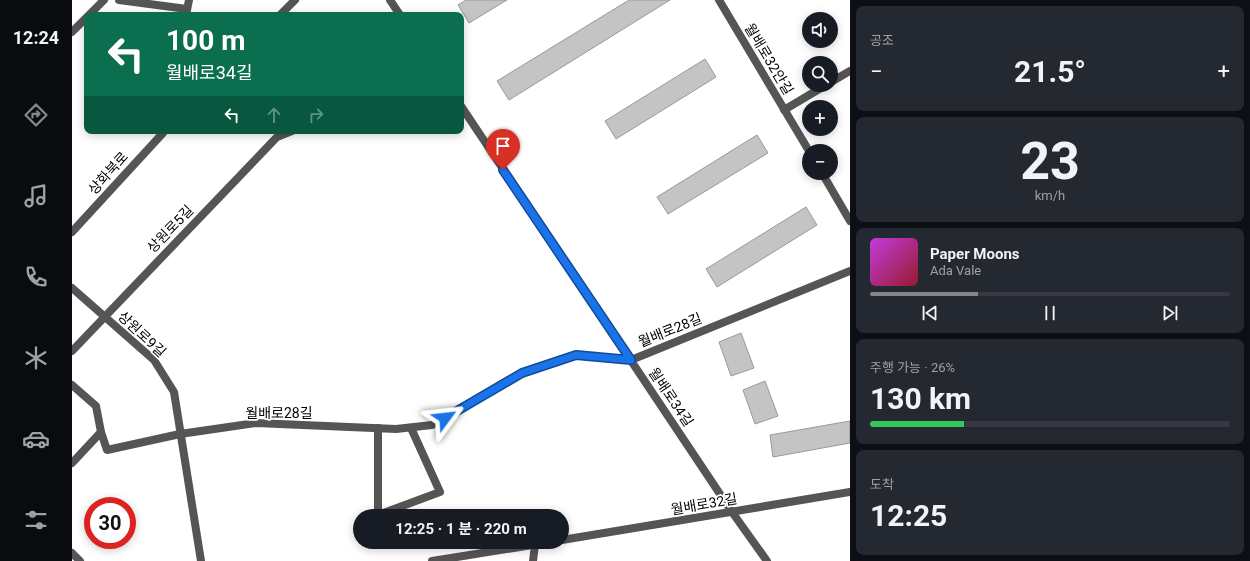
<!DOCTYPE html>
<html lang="ko">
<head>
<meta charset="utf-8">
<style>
  :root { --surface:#171b24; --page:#242831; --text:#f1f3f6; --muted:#9ea1a6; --line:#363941; --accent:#858687 }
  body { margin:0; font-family:Roboto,"Noto Sans KR",sans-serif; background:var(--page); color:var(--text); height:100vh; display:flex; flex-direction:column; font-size:15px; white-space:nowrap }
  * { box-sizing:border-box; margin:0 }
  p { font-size:13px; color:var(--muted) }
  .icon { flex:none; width:22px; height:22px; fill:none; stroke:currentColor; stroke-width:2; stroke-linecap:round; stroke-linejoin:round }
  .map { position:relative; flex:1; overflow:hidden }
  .drawer { display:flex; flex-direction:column; gap:6px; padding:6px; background:#0d0f14; width:400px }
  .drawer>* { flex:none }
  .guide { position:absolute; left:12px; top:12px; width:380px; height:122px; border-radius:8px; box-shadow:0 2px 10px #0003; background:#0b6e4f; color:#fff; overflow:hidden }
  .fabs { position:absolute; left:730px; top:12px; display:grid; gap:8px }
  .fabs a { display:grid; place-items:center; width:36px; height:36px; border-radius:50%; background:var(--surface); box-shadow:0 2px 10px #0003; font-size:20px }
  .speed { position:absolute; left:12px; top:497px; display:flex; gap:8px; font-size:20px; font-weight:700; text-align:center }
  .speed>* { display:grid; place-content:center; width:52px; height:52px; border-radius:50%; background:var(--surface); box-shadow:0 2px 10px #0003; line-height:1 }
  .speed .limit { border:6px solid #d22; background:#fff; color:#111 }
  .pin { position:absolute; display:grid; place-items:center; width:34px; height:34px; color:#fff; margin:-41px -17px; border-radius:50% 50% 50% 0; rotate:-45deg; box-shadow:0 0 4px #0007 }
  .pin .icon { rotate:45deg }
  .me { position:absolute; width:44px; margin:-22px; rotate:60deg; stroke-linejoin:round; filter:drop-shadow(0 0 3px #0008) }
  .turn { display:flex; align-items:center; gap:14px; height:84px; padding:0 16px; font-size:18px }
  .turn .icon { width:52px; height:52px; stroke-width:2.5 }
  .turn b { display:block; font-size:28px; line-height:34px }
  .lanes { display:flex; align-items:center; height:38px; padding:0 16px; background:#0003; justify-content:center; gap:20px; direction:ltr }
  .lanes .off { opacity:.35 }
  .big { font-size:30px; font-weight:700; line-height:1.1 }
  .drawer .widget { flex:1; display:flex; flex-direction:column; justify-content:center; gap:6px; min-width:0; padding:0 14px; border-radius:8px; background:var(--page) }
  .drawer .dial { align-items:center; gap:0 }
  .dial b { font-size:52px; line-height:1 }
  .song { display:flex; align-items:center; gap:12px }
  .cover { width:48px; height:48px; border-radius:6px; background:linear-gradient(135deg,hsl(290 70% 55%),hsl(350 70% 35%)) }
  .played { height:4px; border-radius:2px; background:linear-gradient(90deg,var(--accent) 30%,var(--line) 30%) }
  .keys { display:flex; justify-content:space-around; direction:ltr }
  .heat { display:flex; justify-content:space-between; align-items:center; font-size:22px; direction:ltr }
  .charge { height:6px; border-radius:3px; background:linear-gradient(90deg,#34c759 26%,var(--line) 0) }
  .trip { position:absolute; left:281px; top:509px; width:216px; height:40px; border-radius:20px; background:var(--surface); box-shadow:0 2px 10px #0003; font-weight:700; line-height:40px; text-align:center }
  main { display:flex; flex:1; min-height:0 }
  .tabs { display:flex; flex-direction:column; width:72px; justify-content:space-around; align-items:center; background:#090b0e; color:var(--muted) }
  .tabs .icon { width:28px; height:28px }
  .tabs .active { color:var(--accent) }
  .tabs b { font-size:18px; color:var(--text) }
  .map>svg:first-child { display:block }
  .building { fill:#c4c4c4; stroke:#999 }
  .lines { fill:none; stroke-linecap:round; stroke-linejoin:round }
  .street { stroke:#555; stroke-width:8 }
  .route-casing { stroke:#114b97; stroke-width:10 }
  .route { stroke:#1a73e8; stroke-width:7 }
  .labels { text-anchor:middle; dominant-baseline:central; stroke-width:3.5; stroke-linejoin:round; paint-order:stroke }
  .street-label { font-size:14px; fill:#000; stroke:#fff }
</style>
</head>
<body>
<main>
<nav class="tabs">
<b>12:24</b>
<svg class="icon active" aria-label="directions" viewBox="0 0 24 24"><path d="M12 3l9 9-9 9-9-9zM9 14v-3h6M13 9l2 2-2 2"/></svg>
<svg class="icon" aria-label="music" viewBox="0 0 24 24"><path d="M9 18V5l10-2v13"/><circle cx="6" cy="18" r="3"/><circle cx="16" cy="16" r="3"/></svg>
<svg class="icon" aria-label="phone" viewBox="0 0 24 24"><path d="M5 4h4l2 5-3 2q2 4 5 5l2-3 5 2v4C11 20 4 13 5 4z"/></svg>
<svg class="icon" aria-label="climate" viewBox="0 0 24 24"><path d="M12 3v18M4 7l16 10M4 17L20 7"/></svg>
<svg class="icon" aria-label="car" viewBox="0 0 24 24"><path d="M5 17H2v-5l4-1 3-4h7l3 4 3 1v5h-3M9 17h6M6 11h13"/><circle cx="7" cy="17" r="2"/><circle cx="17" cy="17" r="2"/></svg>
<svg class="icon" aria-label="filters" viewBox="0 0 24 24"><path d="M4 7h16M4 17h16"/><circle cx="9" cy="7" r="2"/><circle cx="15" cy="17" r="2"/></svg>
</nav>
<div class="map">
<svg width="778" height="561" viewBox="0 0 778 561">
  <rect width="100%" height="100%" fill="#fff"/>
  <g class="building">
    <polygon points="394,0 435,0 397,23 386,5"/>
    <polygon points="557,0 598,0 437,100 425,81"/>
    <polygon points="633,59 644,77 544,139 533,121"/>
    <polygon points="685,135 696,153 596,214 585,197"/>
    <polygon points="734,207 745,225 645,287 634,269"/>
    <polygon points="669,333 682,368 659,376 647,342"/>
    <polygon points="693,381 706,416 683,424 671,390"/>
    <polygon points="778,421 778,443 701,457 698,435"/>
  </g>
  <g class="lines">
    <g class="street">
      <polyline points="47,0 115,9"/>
      <polyline points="318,0 328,15"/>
      <polyline points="647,0 737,151"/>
      <polyline points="17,15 32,0"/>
      <polyline points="114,15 117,0"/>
      <polyline points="208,15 223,0"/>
      <polyline points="0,32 15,17"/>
      <polyline points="759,82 778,71"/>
      <polyline points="389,106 660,512 695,561"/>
      <polyline points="712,110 754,85"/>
      <polyline points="750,173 778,221"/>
      <polyline points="0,232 91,133 91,131"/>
      <polyline points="0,288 82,360 102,392 129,561"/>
      <polyline points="0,351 205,137 220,131"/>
      <polyline points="0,385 24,406 29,432 0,463"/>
      <polyline points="306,428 306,515 368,492 339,428"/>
      <polyline points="29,432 35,450 108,434 184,423 324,429 360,425 449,373 504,355 559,360 778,271"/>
      <polyline points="490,540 778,492"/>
      <polyline points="0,553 8,561"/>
      <polyline points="360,561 479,542"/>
      <polyline points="461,561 463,545"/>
    </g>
  </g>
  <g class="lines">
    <g class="route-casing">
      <polyline id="route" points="373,418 450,373 504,355 559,360 431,170"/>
    </g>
    <use href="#route" class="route"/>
  </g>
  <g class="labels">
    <g class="street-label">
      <text transform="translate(697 59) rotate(59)">월배로32안길</text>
      <text transform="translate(36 173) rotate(-48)">상화북로</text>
      <text transform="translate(98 229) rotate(-46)">상원로5길</text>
      <text transform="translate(598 330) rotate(-22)">월배로28길</text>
      <text transform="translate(70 334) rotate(43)">상원로9길</text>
      <text transform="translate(599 397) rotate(56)">월배로34길</text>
      <text x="207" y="413">월배로28길</text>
      <text transform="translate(632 504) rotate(-10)">월배로32길</text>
    </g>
  </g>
</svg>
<div class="fabs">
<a><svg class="icon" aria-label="sound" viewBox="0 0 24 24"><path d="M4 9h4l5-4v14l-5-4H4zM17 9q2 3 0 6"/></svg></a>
<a><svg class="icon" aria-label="search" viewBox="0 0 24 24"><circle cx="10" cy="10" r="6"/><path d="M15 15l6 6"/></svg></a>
<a>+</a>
<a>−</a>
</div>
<div class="speed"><div class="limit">30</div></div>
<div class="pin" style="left:431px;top:170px;background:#d93025"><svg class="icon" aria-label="arrive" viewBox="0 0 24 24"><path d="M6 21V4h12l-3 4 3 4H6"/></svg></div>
<svg class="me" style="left:373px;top:418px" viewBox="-20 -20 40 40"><path d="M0-17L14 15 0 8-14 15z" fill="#1a73e8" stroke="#fff" stroke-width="4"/></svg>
<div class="trip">12:25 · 1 분 · 220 m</div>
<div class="guide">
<div class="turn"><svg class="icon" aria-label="left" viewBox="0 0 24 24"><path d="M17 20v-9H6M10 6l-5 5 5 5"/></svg><div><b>100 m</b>월배로34길</div></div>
<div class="lanes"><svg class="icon" aria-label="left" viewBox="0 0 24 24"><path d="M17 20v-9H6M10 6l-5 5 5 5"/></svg><svg class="icon off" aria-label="ahead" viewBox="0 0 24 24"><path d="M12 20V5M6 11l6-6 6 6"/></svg><svg class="icon off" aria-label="right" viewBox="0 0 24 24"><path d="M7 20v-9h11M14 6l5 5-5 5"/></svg></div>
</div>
</div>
<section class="drawer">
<div class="widget"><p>공조</p>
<div class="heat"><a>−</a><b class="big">21.5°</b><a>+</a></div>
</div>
<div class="widget dial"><b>23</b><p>km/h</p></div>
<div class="widget">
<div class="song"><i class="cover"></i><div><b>Paper Moons</b><p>Ada Vale</p></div></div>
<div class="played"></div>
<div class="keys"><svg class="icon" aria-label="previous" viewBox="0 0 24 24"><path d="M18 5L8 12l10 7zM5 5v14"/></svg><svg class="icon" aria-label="pause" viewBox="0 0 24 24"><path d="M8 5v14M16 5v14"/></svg><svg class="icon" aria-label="next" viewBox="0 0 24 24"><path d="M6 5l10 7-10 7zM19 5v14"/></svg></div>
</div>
<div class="widget"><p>주행 가능 · 26%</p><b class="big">130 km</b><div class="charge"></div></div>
<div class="widget"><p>도착</p><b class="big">12:25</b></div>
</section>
</main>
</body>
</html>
